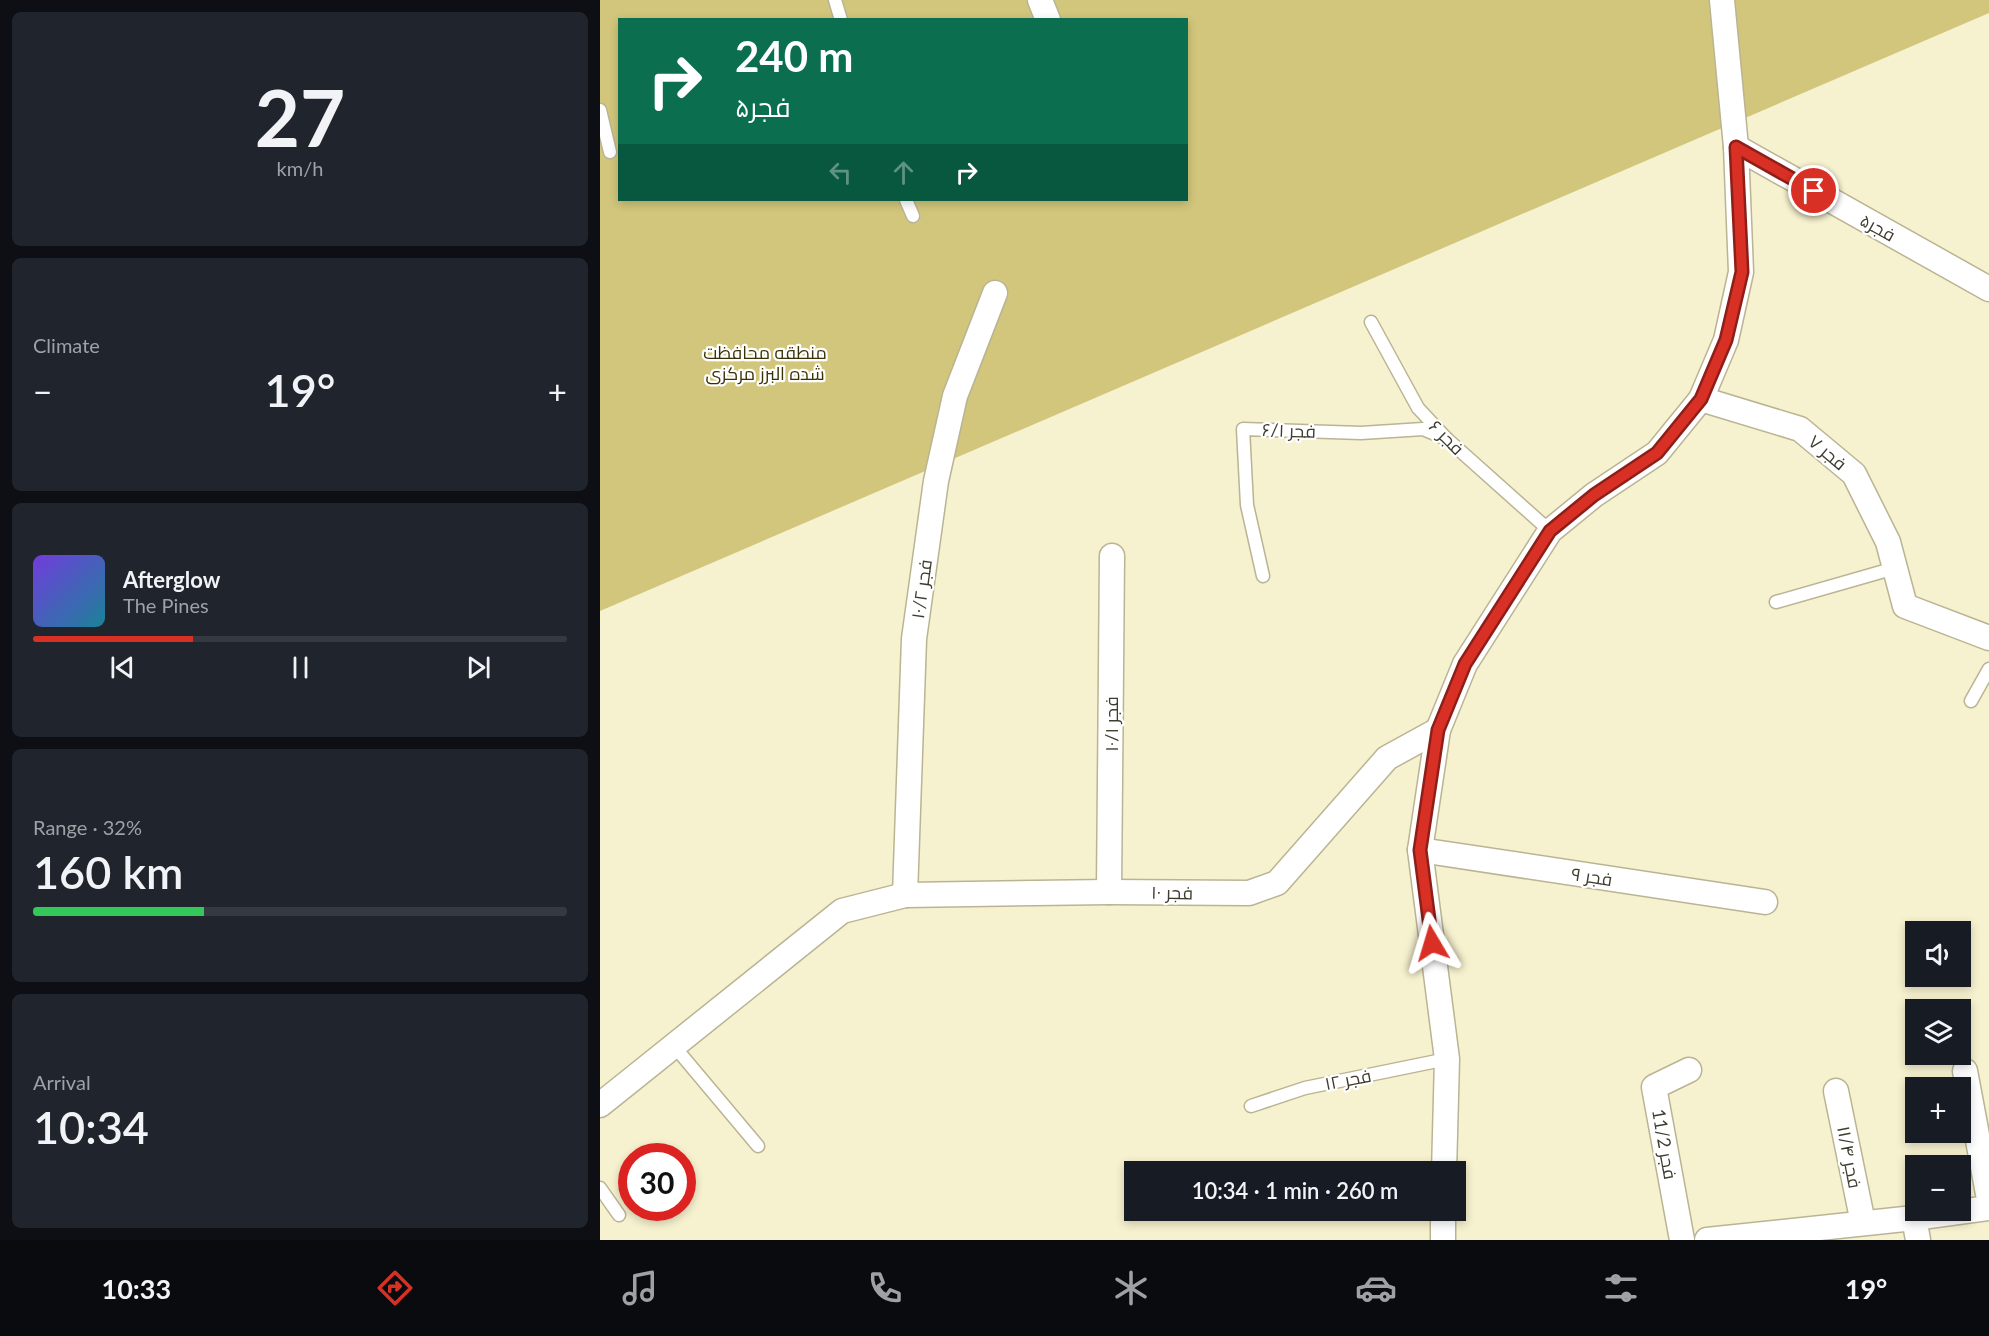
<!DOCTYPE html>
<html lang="en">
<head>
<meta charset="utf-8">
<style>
  :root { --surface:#171b24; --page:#20242c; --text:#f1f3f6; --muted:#9ea1a6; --line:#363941; --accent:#d93025 }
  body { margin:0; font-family:Lato,Cairo,sans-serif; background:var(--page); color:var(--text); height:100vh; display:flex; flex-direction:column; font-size:22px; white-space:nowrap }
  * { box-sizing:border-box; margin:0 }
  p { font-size:20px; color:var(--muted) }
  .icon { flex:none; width:33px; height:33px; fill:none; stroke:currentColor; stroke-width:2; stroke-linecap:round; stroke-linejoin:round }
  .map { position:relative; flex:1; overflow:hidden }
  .side { display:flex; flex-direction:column; gap:12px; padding:12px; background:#0d0f14; width:600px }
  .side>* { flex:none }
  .top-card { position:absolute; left:18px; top:18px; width:570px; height:183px; border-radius:0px; box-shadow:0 3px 9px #0003; background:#0b6e4f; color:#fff; overflow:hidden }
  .buttons { position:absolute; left:1305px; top:921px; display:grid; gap:12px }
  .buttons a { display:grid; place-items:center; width:66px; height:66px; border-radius:0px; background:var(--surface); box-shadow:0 3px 9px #0003; font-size:30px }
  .speed { position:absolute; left:18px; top:1143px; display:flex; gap:12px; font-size:30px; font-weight:700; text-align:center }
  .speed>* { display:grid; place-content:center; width:78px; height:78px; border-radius:50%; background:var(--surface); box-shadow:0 3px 9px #0003; line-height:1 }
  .speed .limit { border:9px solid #d22; background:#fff; color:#111 }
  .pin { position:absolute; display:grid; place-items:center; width:51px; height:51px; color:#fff; margin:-26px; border:3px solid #fff; border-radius:50%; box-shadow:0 2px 6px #0007 }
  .me { position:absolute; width:66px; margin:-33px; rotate:353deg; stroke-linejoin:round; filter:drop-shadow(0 0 4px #0008) }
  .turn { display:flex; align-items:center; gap:21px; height:126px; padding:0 18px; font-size:27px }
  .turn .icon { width:78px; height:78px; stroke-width:2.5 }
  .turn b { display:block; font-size:42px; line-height:51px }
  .lanes { display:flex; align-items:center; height:57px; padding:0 18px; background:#0003; justify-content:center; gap:30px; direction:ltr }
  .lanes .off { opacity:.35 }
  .big { font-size:45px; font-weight:600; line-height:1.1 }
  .side .card { flex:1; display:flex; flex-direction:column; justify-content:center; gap:9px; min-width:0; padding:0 21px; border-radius:9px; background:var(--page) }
  .side .dial { align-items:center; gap:0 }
  .dial b { font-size:78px; line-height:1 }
  .song { display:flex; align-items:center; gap:18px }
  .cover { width:72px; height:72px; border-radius:9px; background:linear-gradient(135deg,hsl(260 70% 55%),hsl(190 70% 35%)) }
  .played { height:6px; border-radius:3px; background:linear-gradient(90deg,var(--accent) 30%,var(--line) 30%) }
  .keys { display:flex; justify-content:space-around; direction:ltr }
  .heat { display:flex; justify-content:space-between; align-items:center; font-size:33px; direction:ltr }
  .charge { height:9px; border-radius:4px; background:linear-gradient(90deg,#34c759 32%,var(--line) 0) }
  .trip { position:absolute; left:524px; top:1161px; width:342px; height:60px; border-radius:0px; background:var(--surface); box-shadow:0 3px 9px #0003; font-weight:600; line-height:60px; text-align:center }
  .menu { display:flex; height:96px; justify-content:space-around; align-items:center; background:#090b0e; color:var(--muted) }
  .menu .icon { width:42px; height:42px }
  .menu .active { color:var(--accent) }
  .menu b { font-size:27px; color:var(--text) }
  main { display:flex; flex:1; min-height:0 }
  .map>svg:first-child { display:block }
  .green { fill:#d2c67c; fill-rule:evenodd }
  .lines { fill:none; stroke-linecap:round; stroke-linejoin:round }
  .service-casing { stroke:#bab493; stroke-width:15 }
  .minor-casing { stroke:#bab493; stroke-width:27 }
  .service { stroke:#fff; stroke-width:12 }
  .minor { stroke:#fff; stroke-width:24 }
  .route-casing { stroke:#8d1f18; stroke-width:15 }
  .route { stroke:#d93025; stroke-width:10 }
  .labels { text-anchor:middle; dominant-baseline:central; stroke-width:4.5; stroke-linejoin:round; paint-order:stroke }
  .street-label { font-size:18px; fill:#3e3c2e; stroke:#fff }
  .park-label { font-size:18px; fill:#393207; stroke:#fff }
</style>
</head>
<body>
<main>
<section class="side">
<div class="card dial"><b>27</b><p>km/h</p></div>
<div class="card"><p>Climate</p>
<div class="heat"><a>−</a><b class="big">19°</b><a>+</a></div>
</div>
<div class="card">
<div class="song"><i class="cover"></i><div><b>Afterglow</b><p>The Pines</p></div></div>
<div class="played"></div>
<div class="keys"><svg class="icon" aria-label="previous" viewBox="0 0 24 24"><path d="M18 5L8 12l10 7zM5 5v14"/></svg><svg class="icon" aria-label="pause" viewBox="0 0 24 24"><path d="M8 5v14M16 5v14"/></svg><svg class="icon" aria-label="next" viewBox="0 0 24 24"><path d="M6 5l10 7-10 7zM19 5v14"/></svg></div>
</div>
<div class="card"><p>Range · 32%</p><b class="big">160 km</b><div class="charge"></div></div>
<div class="card"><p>Arrival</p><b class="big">10:34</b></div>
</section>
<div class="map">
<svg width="1389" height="1240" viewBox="0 0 1389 1240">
  <rect width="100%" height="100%" fill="#f6f1ce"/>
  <path class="green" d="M0 0H1389V13L0 611ZM20 20H586V200H20Z"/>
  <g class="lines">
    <g class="service-casing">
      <g id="service">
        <polyline points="235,0 241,20"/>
        <polyline points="0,110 10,152"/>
        <polyline points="306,200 313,216"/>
        <polyline points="771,322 818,408 847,439 950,531"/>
        <polyline points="663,576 647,505 643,429 761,433 823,429 847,439"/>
        <polyline points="1176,602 1295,568"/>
        <polyline points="1371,701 1389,669"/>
        <polyline points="74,1046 158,1146"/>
        <polyline points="651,1106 705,1088 847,1059"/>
        <polyline points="0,1188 19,1215"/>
      </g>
    </g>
    <g class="minor-casing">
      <g id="minor">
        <polyline points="440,0 448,20"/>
        <polyline points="1136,147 1389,289"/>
        <polyline points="1101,399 1200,429 1254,474 1288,542 1305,606 1389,638"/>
        <polyline points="820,850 1165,902"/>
        <polyline points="509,892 512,556"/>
        <polyline points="305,895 314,639 336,481 355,396 395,293"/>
        <polyline points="1365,1071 1389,1199"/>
        <polyline points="1236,1091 1263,1223"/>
        <polyline points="0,1105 242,911 305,895 509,892 649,893 677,883 787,758 838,730"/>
        <polyline points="844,1172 847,1059 820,850 838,730 865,664 950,531 994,495 1057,453 1101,399 1126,340 1141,272 1136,147 1122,0"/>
        <polyline points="1314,1218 1318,1240"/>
        <polyline points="843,1240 843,1210"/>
        <polyline points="1082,1240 1054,1087 1089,1070"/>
        <polyline points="1107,1240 1314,1218 1389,1208"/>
      </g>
    </g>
    <use href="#service" class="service"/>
    <use href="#minor" class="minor"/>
  </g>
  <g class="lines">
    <g class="route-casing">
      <polyline id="route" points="832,943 820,850 838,730 865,664 950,531 994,495 1057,453 1101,399 1126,340 1142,272 1136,147 1214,191"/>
    </g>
    <use href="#route" class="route"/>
  </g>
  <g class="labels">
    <g class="street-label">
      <text transform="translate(1278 227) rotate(29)">فجر۵</text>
      <text transform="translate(689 430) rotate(2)">فجر ۶/۱</text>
      <text transform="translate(847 437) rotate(45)">فجر ۶</text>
      <text transform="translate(1228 452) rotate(40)">فجر ۷</text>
      <text transform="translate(321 589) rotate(-82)">فجر ۱۰/۲</text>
      <text transform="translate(511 724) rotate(-90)">فجر ۱۰/۱</text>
      <text transform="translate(992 876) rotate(9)">فجر ۹</text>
      <text transform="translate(572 892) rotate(1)">فجر ۱۰</text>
      <text transform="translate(748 1079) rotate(-11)">فجر ۱۲</text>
      <text transform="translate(1065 1144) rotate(80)">فجر 11/2</text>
      <text transform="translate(1250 1157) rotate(79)">فجر ۱۱/۴</text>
    </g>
    <g class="park-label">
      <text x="165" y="352">منطقه محافظت<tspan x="165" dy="21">شده البرز مرکزی</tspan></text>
    </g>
  </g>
</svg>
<div class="buttons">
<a><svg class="icon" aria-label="sound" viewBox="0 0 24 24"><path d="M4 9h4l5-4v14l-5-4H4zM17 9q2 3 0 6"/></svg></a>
<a><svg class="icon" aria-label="layers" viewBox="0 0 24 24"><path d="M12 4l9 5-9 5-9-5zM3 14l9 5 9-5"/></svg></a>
<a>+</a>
<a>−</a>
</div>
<div class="speed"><div class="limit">30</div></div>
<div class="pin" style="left:1214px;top:191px;background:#d93025"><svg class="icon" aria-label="arrive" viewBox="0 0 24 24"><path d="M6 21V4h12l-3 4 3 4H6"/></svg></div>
<svg class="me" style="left:832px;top:943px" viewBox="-20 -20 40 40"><path d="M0-17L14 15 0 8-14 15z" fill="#d93025" stroke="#fff" stroke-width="4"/></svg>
<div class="trip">10:34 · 1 min · 260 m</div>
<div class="top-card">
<div class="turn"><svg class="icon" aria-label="right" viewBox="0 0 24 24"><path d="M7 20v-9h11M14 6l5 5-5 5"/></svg><div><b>240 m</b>فجر۵</div></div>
<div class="lanes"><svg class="icon off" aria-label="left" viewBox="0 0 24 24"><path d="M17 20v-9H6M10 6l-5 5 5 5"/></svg><svg class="icon off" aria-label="ahead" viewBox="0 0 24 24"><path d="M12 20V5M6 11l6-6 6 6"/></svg><svg class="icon" aria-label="right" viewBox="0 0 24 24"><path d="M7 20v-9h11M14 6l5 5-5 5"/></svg></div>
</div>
</div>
</main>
<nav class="menu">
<b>10:33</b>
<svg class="icon active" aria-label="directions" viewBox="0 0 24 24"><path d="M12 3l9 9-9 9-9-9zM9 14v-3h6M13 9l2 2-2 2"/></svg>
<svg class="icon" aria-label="music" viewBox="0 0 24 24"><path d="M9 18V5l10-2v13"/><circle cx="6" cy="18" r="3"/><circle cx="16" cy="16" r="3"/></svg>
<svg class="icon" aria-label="phone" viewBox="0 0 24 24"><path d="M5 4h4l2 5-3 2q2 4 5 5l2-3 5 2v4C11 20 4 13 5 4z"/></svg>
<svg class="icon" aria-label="climate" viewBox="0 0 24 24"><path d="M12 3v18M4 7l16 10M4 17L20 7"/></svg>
<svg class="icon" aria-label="car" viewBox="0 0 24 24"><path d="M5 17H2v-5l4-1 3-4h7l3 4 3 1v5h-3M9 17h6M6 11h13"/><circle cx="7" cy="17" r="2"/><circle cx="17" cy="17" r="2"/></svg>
<svg class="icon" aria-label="filters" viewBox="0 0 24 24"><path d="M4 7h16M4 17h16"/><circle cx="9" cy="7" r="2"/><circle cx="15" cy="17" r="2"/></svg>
<b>19°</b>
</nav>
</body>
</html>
